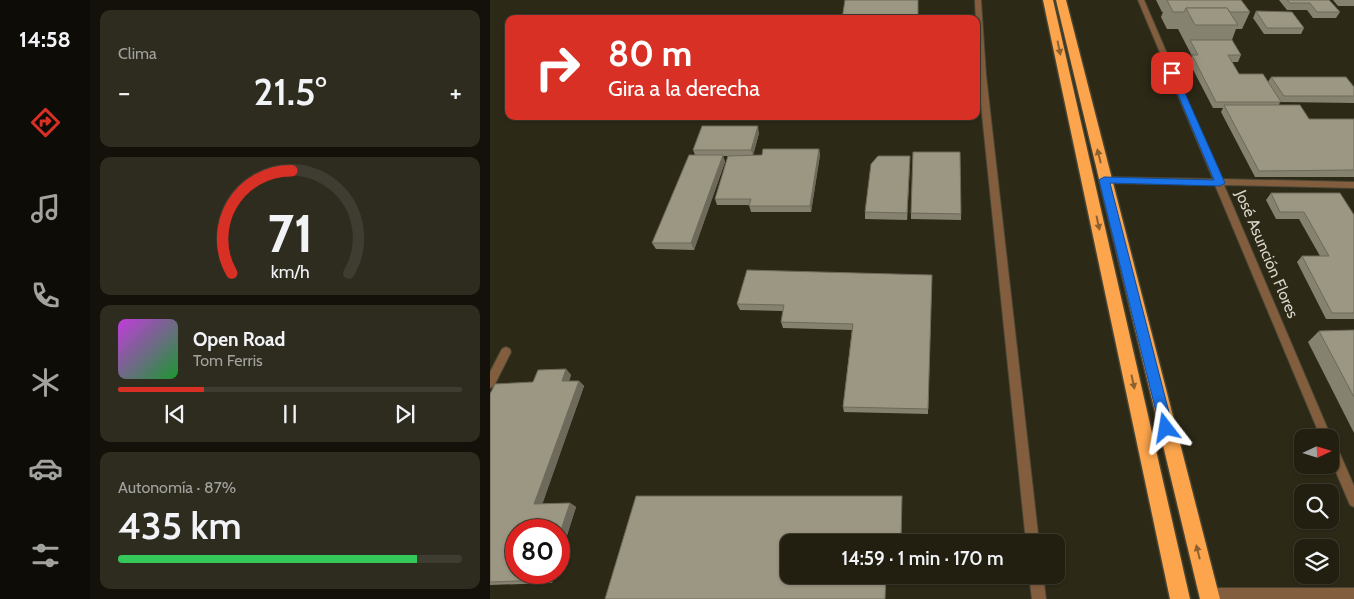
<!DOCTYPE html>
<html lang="es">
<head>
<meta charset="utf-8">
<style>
  :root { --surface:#221f11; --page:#2e2c1f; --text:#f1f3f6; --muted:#a2a29f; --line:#3f3d31; --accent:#d93025 }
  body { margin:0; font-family:Cabin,sans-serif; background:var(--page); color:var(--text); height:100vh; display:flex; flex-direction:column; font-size:19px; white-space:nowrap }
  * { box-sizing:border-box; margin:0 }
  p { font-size:16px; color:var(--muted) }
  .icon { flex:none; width:28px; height:28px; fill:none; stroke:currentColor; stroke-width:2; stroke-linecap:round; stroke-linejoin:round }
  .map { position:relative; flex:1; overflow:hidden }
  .drawer { display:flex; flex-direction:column; gap:10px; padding:10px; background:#131109; width:400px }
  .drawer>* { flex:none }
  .guide { position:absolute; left:15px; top:15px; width:475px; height:105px; border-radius:10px; box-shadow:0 1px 4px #0004,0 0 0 1px var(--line); background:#d93025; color:#fff; overflow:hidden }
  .needle { width:32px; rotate:86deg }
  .fabs { position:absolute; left:804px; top:429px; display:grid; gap:10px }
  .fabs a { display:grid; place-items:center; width:45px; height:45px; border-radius:10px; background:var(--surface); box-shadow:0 1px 4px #0004,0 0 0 1px var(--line); font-size:25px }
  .speed { position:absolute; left:15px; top:519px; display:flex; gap:10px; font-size:25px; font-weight:700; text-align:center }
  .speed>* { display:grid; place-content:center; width:65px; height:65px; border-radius:50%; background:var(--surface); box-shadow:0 1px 4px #0004,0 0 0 1px var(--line); line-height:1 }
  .speed .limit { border:8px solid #d22; background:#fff; color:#111 }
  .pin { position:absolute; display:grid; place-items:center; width:42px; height:42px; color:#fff; margin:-21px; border-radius:10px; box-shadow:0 2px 8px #0006 }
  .me { position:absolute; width:55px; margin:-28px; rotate:346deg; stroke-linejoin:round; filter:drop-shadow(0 0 4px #0008) }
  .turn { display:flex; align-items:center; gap:18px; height:105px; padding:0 20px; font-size:22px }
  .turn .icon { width:65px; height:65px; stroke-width:2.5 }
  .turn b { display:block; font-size:35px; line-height:42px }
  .big { font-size:38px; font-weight:600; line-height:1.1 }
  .drawer .card { flex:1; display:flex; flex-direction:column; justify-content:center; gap:8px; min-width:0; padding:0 18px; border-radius:10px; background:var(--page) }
  .drawer .dial { align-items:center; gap:0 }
  .dial svg { height:130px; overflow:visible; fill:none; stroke:var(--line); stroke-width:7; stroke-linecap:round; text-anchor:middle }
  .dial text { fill:var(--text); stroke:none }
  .song { display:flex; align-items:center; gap:15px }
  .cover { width:60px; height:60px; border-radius:8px; background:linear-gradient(135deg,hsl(290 70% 55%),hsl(130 70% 35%)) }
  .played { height:5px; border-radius:2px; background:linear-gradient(90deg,var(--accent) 25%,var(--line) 25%) }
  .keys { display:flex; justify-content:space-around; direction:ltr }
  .heat { display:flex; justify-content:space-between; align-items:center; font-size:28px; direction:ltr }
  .charge { height:8px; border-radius:4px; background:linear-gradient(90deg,#34c759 87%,var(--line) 0) }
  .trip { position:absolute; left:290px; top:534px; width:285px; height:50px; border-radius:10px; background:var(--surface); box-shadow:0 1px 4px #0004,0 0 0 1px var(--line); font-weight:600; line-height:50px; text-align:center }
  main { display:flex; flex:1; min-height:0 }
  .tabs { display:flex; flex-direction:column; width:90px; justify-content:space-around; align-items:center; background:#0e0c07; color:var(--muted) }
  .tabs .icon { width:35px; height:35px }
  .tabs .on { color:var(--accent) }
  .tabs b { font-size:22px; color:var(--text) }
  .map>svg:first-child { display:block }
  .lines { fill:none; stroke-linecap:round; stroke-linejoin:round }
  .lane-casing { stroke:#484534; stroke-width:2 }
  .street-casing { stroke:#484534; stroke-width:2 }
  .highway-casing { stroke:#484534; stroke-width:3 }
  .lane { fill:#825e3e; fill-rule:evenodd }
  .street { fill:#825e3e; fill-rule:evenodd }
  .highway { fill:#fda54c; fill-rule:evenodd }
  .wall { fill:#868270 }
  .shaded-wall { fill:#6d6a5b }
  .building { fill:#9c9782; stroke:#6d6a5b }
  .oneway { fill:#8b612f }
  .route { fill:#1a73e8; stroke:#114b97 }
  .labels { text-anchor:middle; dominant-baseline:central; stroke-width:5; stroke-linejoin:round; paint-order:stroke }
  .street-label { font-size:16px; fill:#d8d5ca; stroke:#2d2917 }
</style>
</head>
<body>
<main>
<nav class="tabs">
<b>14:58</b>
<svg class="icon on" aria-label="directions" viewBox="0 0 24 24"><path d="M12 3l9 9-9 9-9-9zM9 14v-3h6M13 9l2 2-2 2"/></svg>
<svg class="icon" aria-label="music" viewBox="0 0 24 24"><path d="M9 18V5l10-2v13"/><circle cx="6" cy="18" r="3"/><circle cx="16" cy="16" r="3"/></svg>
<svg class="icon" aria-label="phone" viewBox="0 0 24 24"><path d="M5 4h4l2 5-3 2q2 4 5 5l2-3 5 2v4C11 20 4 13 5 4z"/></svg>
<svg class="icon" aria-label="climate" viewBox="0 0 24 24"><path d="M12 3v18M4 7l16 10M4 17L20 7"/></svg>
<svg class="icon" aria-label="car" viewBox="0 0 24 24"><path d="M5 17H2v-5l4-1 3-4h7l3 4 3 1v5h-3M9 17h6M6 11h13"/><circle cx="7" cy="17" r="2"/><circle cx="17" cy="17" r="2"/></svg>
<svg class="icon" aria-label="filters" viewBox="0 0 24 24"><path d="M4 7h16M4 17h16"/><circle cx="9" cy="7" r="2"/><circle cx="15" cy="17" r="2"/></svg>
</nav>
<section class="drawer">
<div class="card"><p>Clima</p>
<div class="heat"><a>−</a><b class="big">21.5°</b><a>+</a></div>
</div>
<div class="card dial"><svg viewBox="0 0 100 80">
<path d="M14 69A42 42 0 1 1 86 69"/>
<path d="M14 69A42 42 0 0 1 51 6" stroke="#d93025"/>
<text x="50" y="56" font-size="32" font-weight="700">71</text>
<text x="50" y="72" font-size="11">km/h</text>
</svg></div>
<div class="card">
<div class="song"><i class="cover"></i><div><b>Open Road</b><p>Tom Ferris</p></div></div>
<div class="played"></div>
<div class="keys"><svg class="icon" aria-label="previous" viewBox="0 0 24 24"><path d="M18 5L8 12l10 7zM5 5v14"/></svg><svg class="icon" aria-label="pause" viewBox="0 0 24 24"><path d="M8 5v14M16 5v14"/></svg><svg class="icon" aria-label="next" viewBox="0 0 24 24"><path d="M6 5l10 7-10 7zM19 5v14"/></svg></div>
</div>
<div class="card"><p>Autonomía · 87%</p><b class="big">435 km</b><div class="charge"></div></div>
</section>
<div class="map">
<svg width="864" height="599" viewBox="0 0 864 599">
  <rect width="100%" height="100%" fill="#2d2917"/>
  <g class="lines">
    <g class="lane-casing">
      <polygon id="lane" points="16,347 20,349 21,352 4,386 0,388 0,372 12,349"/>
    </g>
    <g class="street-casing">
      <g id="street">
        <polygon points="485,0 491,0 496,75 549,542 536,542 488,75"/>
        <polygon points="648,0 654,0 731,179 864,182 864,188 734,185 842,439 844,440 864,486 864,507 860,505 840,458 840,438 831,438 725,185 614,183 610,180 614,177 723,179"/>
        <polygon points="539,575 553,575 556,599 542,599"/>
        <polygon points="719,588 864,588 864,599 714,599 712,595 714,590"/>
      </g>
    </g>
    <g class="highway-casing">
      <g id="highway">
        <polygon points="553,0 563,0 700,599 680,599"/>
        <polygon points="566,0 576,0 730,599 710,599"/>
      </g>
    </g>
    <use href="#lane" class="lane"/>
    <use href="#street" class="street"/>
    <use href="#highway" class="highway"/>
  </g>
  <g class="wall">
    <polygon points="666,0 751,0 760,12 752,29 746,29 742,40 751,55 748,62 742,62 749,74 778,82 781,77 864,87 864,103 790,102 789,105 819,119 864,119 864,177 765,177 731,112 733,108 723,108 699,62 702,56 688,29 677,29 671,17 673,12 672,12"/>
    <polygon points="789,0 839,0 850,12 846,18 823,18 817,10 797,10"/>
    <polygon points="843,0 864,0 864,6 848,6"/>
    <polygon points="766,11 814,28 811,34 774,34 763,18"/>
    <polygon points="269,133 263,155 272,155 329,149 330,155 321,212 261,212 259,205 227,205 225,199 238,156 233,156 235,162 204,250 166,249 162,243 205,155 203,150"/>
    <polygon points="420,156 417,220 375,219 375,212"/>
    <polygon points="781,193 864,215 864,319 836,319 807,262 812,256 830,256 809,219 786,219 776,200"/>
    <polygon points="421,213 471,214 471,220 421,219"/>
    <polygon points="442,275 438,414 354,412 353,407 362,330 293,328 291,322 293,311 250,310 247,304"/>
    <polygon points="864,330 864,433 818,342 829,331"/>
    <polygon points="76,369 81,375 79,381 89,381 94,386 52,504 80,503 86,507 62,583 0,585 0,394 43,382"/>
  </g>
  <g class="shaded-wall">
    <polygon points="268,126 269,133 263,156 261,150"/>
    <polygon points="329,149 330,155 321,212 320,206"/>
    <polygon points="233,155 235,162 204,250 201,243"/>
    <polygon points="420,156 420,163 417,220 417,213"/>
    <polygon points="76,369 81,375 77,387 72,381"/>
    <polygon points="89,381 94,386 51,508 44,504"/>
    <polygon points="80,503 86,507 69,560 69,536"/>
    <polygon points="57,572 65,572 62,583 54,580"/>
  </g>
  <g class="building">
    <polygon points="355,0 428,0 428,19 352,19"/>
    <polygon points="677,0 751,0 760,12 740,12 737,8 696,8 694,12 683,12"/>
    <polygon points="797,0 839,0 850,12 827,12 820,3 800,3"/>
    <polygon points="696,8 737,8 748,25 705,25"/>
    <polygon points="766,11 802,12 814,28 777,28"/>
    <polygon points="700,40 742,40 751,55 738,55 749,74 773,74 791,102 726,102 702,55 708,55"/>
    <polygon points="781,77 856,77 864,87 864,96 794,96"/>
    <polygon points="734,105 810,105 819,119 864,119 864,170 769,171"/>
    <polygon points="212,126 268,126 261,150 203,150"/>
    <polygon points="273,149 329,149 320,206 259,206 261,199 225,199 238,156 272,155"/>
    <polygon points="423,152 470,152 471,214 421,213"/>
    <polygon points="199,155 233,155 201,243 162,243"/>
    <polygon points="388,156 420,156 417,213 375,212 381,164"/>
    <polygon points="781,193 850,193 864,215 864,313 842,313 812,256 839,256 814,212 790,212"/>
    <polygon points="257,270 442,275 438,409 353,407 363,324 291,322 294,305 247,304"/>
    <polygon points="864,330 864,397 829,331"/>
    <polygon points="76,369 72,381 89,381 44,504 80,503 69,536 69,530 26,530 26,572 57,572 54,580 0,582 0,394 5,384 43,382 48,370"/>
    <polygon points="146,496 412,496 411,542 299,542 299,575 396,575 395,599 115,599"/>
  </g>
  <defs><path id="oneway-solid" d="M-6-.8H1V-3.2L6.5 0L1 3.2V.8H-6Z" transform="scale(1.25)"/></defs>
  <g class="oneway">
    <use href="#oneway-solid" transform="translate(569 48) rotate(78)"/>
    <use href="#oneway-solid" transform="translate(609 156) rotate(-104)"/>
    <use href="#oneway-solid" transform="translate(608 223) rotate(78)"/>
    <use href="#oneway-solid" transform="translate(643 382) rotate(78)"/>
    <use href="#oneway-solid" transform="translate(708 552) rotate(-104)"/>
  </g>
  <polygon class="route" points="680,72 686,73 735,183 730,186 620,183 683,428 681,432 676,434 672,432 670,428 609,180 614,177 724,180 679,73"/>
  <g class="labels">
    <g class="street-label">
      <text transform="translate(777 254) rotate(67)">José Asunción Flores</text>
    </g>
  </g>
</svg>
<div class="fabs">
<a><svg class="needle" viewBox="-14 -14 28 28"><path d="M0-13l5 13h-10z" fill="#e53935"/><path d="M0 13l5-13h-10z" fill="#a2a29f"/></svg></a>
<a><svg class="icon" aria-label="search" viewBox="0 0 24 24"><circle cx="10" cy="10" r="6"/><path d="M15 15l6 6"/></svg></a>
<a><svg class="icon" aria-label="layers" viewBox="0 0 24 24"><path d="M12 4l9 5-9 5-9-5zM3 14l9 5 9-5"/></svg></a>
</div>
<div class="speed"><div class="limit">80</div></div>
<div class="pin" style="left:682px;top:73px;background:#d93025"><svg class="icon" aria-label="arrive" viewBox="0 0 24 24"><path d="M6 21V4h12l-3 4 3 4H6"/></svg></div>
<svg class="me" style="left:676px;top:428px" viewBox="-20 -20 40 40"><path d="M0-17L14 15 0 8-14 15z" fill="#1a73e8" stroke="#fff" stroke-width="4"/></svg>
<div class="trip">14:59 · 1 min · 170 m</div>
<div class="guide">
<div class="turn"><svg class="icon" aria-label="right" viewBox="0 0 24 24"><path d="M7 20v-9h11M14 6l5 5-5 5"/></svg><div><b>80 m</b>Gira a la derecha</div></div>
</div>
</div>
</main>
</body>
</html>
